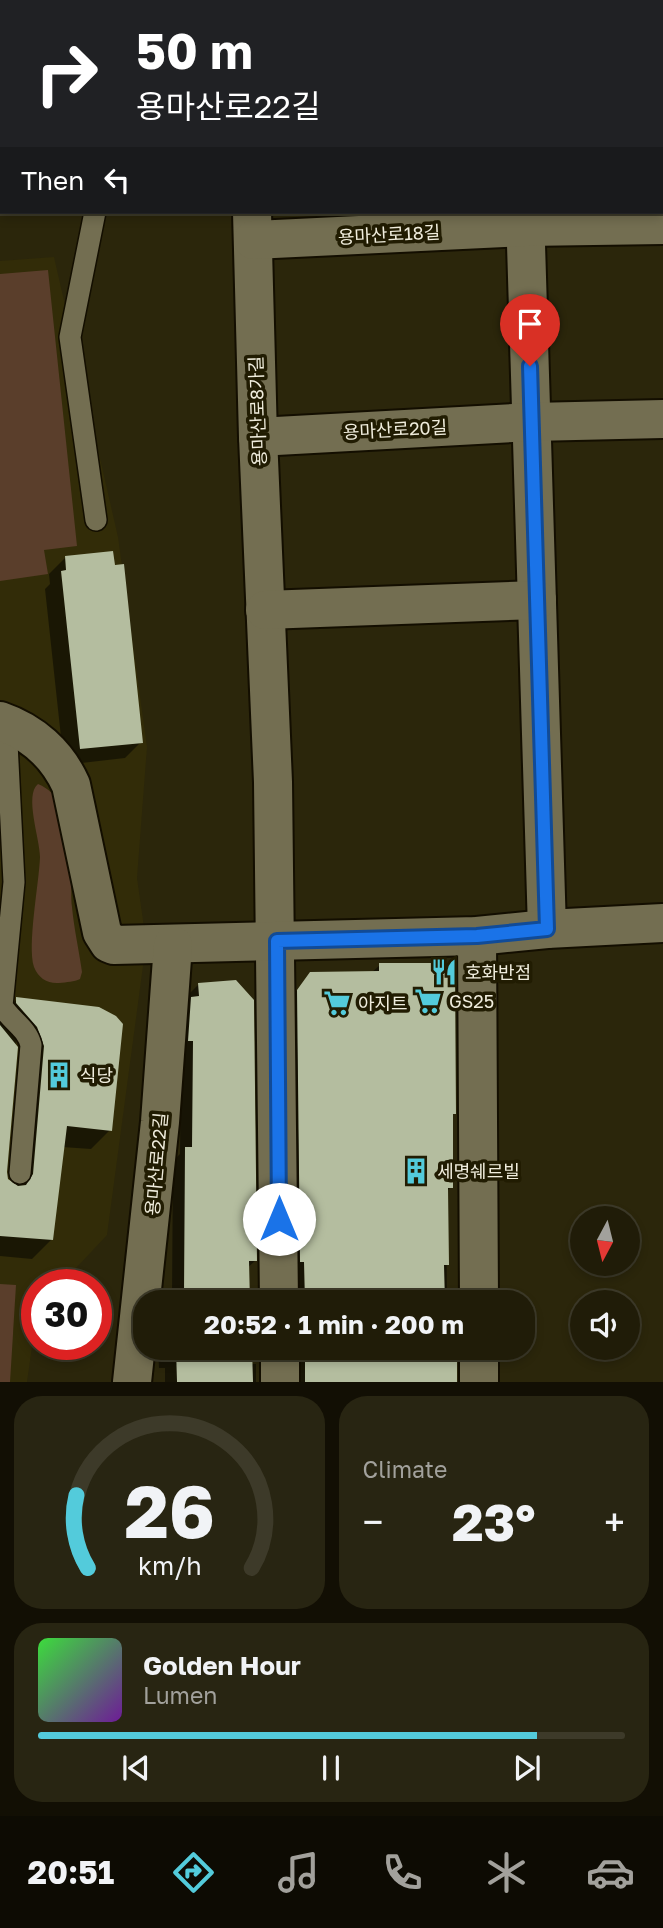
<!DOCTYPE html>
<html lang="en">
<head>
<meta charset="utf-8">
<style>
  :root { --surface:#201c08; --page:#282512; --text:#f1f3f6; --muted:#a2a19c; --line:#3d3a29; --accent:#53cbdb }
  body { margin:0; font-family:"Golos Text","Noto Sans KR",sans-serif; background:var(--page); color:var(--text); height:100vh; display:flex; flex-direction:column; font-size:26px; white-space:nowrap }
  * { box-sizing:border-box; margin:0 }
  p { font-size:23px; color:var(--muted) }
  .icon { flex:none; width:38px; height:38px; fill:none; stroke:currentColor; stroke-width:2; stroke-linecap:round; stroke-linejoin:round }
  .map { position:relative; height:1382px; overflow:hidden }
  .drawer { display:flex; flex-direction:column; gap:14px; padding:14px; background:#120f04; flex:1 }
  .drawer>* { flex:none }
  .guide { position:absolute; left:0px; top:0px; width:663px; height:214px; box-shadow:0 4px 10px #0003,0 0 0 2px var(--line); background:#202124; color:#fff; overflow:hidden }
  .needle { width:46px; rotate:187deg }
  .tools { position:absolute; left:570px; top:1206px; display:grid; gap:14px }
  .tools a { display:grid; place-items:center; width:70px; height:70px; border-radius:50%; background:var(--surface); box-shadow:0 4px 10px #0003,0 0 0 2px var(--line); font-size:35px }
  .speed { position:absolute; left:21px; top:1269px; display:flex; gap:14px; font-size:35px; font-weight:700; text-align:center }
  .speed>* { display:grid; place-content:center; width:91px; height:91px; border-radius:50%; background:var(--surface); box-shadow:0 4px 10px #0003,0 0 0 2px var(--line); line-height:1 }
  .speed .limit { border:10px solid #d22; background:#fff; color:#111 }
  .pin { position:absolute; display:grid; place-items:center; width:60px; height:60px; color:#fff; margin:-72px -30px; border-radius:50% 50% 50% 0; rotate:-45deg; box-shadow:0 0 7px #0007 }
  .pin .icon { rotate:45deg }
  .me { position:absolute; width:77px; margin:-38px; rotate:0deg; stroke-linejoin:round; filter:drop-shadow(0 0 5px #0008) }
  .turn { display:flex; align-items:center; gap:24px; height:147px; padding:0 21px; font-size:32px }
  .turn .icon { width:91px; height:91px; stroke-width:2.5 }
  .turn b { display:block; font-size:49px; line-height:60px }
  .then { display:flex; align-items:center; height:66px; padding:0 21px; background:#0003; gap:14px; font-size:26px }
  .big { font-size:52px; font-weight:700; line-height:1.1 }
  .drawer .widget { flex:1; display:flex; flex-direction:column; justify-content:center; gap:10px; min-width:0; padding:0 24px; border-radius:28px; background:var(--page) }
  .drawer .dial { align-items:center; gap:0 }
  .dial svg { height:182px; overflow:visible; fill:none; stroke:var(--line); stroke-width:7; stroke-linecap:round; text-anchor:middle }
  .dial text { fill:var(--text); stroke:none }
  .song { display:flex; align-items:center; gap:21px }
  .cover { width:84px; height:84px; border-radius:10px; background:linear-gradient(135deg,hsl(120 70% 55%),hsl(280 70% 35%)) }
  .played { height:7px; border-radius:4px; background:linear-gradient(90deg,var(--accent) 85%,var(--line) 85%) }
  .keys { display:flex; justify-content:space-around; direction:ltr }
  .heat { display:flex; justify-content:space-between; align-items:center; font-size:38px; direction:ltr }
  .drawer .tiles { flex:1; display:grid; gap:14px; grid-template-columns:1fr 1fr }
  .widget:last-child { grid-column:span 2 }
  .trip { position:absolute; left:133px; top:1290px; width:402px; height:70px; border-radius:28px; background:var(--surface); box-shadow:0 4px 10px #0003,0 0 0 2px var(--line); font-weight:700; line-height:70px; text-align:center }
  .tab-bar { display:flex; height:112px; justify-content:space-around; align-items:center; background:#0d0b03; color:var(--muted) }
  .tab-bar .icon { width:49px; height:49px }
  .tab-bar .current { color:var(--accent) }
  .tab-bar b { font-size:32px; color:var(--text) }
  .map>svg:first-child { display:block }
  .built { fill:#322c08 }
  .green { fill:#5a3e2b }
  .shadow { fill:#0007; fill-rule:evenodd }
  .building { fill:#b4bd9f }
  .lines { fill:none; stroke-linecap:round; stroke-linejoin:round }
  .service-casing { stroke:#130e00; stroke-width:24 }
  .minor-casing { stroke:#130e00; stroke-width:42 }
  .service { stroke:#736e51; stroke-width:21 }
  .minor { stroke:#736e51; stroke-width:38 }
  .route-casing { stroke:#114b97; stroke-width:18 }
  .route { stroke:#1a73e8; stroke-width:12 }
  .labels { text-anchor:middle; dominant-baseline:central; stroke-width:7; stroke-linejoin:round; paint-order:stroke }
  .street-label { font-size:18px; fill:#f0eddd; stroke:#211c02 }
  .poi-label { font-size:18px; fill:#f0eddd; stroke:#211c02; text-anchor:start }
</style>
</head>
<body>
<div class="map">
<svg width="663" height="1382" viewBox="0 0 663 1382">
  <rect width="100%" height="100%" fill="#2b260b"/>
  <polygon class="built" points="54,257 118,537 147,747 137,878 144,927 143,966 107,1235 61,1284 37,1284 37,1311 27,1382 0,1382 0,261"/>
  <g class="green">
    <polygon points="48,270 77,546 44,550 48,574 0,581 0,274"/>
    <path d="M38 784C81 802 69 870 72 907 74 929 79 950 82 972L80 979C74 982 67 982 59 983 48 984 38 978 34 967 27 945 39 884 40 857 40 839 24 795 38 784Z"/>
    <polygon points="0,1284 16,1285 10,1382 0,1382"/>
  </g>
  <g class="shadow">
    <polygon points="65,558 141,742 125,758 64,765 45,589 50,584 49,574"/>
    <polygon points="380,965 454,1113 451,1116 451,1187 446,1192 447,1302 292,1302 285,1004 311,974 371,973"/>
    <polygon points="199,984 255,1261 247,1268 248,1302 169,1302 172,1299 173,1161 180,1154 181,1053 186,997"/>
    <path d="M17 999 99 1009 110 1130 91 1149 62 1147 51 1240 32 1259 0 1256V1016ZM16 1041 25 1066 15 1186 7 1180 5 1172Z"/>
    <polygon points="158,1348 250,1348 251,1364 256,1364 256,1382 165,1382 165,1368 159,1368"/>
    <polygon points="293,1348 455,1348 456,1382 290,1382"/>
  </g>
  <g class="building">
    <polygon points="113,551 115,565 124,564 143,743 80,749 61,571 66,570 65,556"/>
    <polygon points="379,963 444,963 455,972 456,1114 453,1114 453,1188 448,1188 449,1265 444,1265 445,1302 305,1302 304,1262 300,1262 297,990 310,972 379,971"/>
    <polygon points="236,980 254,1000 257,1261 249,1261 250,1302 176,1302 176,1293 184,1293 185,1147 192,1147 193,1041 188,1041 191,997 199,996 198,983"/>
    <polygon points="16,997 99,1007 116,1016 123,1024 112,1131 67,1126 53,1240 0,1236 0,1025 18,1047 7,1172 8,1179 18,1186 26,1185 33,1174 44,1046 37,1027 16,1003"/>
    <polygon points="176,1348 252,1348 253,1382 177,1382"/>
    <polygon points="305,1348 446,1348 446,1353 457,1353 457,1382 305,1382"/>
  </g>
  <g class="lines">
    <g class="service-casing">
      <g id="service">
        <polyline points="95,212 70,337 96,520"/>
        <path d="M6 723 14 882 2 1006C11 1021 27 1028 31 1045L20 1173"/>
      </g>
    </g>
    <g class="minor-casing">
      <g id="minor">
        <polyline points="244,0 244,2"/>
        <polyline points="518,0 519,2"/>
        <polyline points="662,47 663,47"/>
        <polyline points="252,212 258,437 273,782 279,1302"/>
        <polyline points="525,212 547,929"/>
        <polyline points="253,240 525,227 663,225"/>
        <polyline points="258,437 532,422 663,419"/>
        <polyline points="265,610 537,600"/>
        <path d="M0 721C32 732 57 754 71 785L102 932 109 943 114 945 477 936 547 929 663 923"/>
        <polyline points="477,936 479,1302"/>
        <polyline points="280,1348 280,1382"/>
        <polyline points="479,1348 479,1382"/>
        <polyline points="132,1382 160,1122 173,945"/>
      </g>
    </g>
    <use href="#service" class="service"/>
    <use href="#minor" class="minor"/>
  </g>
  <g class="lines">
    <g class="route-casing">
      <polyline id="route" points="279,1219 277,941 477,936 547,929 530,366"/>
    </g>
    <use href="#route" class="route"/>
  </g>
  <defs>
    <g id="restaurant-bare" transform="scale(2.1)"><path d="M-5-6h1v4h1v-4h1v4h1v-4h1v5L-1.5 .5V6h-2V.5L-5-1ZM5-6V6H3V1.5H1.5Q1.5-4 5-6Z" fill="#53cbdb" stroke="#211c02" stroke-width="2.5" paint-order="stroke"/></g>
    <g id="supermarket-bare" transform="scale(2.1)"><path d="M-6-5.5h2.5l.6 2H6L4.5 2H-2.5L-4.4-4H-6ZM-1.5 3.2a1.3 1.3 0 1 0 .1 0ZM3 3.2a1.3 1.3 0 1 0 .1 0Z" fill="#53cbdb" stroke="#211c02" stroke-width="2.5" paint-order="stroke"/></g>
    <g id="building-bare" transform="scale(2.1)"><path d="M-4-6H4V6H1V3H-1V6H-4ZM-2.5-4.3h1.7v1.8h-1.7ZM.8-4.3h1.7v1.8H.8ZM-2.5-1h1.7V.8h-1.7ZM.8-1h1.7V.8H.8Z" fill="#53cbdb" stroke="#211c02" stroke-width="2.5" paint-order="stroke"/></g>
  </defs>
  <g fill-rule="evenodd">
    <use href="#restaurant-bare" x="444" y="972"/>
    <use href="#supermarket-bare" x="428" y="1001"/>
    <use href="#supermarket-bare" x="337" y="1003"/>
    <use href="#building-bare" x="59" y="1075"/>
    <use href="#building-bare" x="416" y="1171"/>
  </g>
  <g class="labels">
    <g class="street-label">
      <text transform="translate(389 234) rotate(-3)">용마산로18길</text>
      <text transform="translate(257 411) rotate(-92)">용마산로8가길</text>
      <text transform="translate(395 429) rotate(-3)">용마산로20길</text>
      <text transform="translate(156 1164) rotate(-85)">용마산로22길</text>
    </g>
    <g class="poi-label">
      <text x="465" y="972">호화반점</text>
      <text x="449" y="1001">GS25</text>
      <text x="358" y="1003">아지트</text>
      <text x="80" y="1075">식당</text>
      <text x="437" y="1171">세명쉐르빌</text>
    </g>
  </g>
</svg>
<div class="tools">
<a><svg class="needle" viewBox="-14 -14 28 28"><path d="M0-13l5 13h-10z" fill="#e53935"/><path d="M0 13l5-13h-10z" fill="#a2a19c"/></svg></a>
<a><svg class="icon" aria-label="sound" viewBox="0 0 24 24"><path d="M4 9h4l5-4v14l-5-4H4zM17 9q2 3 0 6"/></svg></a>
</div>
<div class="speed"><div class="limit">30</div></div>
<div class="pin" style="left:530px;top:366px;background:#d93025"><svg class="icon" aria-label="arrive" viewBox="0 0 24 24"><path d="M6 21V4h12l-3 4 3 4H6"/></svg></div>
<svg class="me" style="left:279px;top:1219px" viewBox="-20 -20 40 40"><circle r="19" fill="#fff"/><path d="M0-13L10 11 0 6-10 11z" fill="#1a73e8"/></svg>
<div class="trip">20:52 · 1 min · 200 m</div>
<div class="guide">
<div class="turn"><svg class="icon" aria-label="right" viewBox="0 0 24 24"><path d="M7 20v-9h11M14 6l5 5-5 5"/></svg><div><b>50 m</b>용마산로22길</div></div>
<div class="then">Then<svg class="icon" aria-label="left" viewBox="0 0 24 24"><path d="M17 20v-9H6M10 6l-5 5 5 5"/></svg></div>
</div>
</div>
<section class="drawer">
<div class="tiles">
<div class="widget dial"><svg viewBox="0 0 100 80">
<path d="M14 69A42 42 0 1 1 86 69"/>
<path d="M14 69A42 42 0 0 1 9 37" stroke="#53cbdb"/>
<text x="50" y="56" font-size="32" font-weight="700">26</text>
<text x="50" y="72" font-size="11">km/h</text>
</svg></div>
<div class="widget"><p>Climate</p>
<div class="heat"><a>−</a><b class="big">23°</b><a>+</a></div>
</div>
<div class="widget">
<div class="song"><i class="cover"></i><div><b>Golden Hour</b><p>Lumen</p></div></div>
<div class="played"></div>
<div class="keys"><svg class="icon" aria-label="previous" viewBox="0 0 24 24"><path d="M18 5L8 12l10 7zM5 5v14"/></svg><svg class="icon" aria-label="pause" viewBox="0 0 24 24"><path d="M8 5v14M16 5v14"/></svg><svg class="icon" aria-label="next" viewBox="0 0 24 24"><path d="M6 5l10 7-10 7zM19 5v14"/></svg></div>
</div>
</div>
</section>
<nav class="tab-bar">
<b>20:51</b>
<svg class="icon current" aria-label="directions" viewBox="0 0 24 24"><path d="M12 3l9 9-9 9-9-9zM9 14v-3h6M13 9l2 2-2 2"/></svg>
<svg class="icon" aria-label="music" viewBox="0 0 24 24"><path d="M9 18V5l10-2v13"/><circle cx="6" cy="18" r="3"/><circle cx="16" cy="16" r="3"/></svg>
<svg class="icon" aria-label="phone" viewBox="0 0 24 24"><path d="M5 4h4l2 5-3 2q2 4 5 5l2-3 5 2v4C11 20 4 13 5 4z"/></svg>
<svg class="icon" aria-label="climate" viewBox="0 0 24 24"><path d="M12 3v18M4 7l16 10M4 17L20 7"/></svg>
<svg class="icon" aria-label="car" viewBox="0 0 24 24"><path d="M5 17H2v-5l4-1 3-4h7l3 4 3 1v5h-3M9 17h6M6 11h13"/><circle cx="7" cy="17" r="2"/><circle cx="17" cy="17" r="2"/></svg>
</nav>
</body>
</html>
